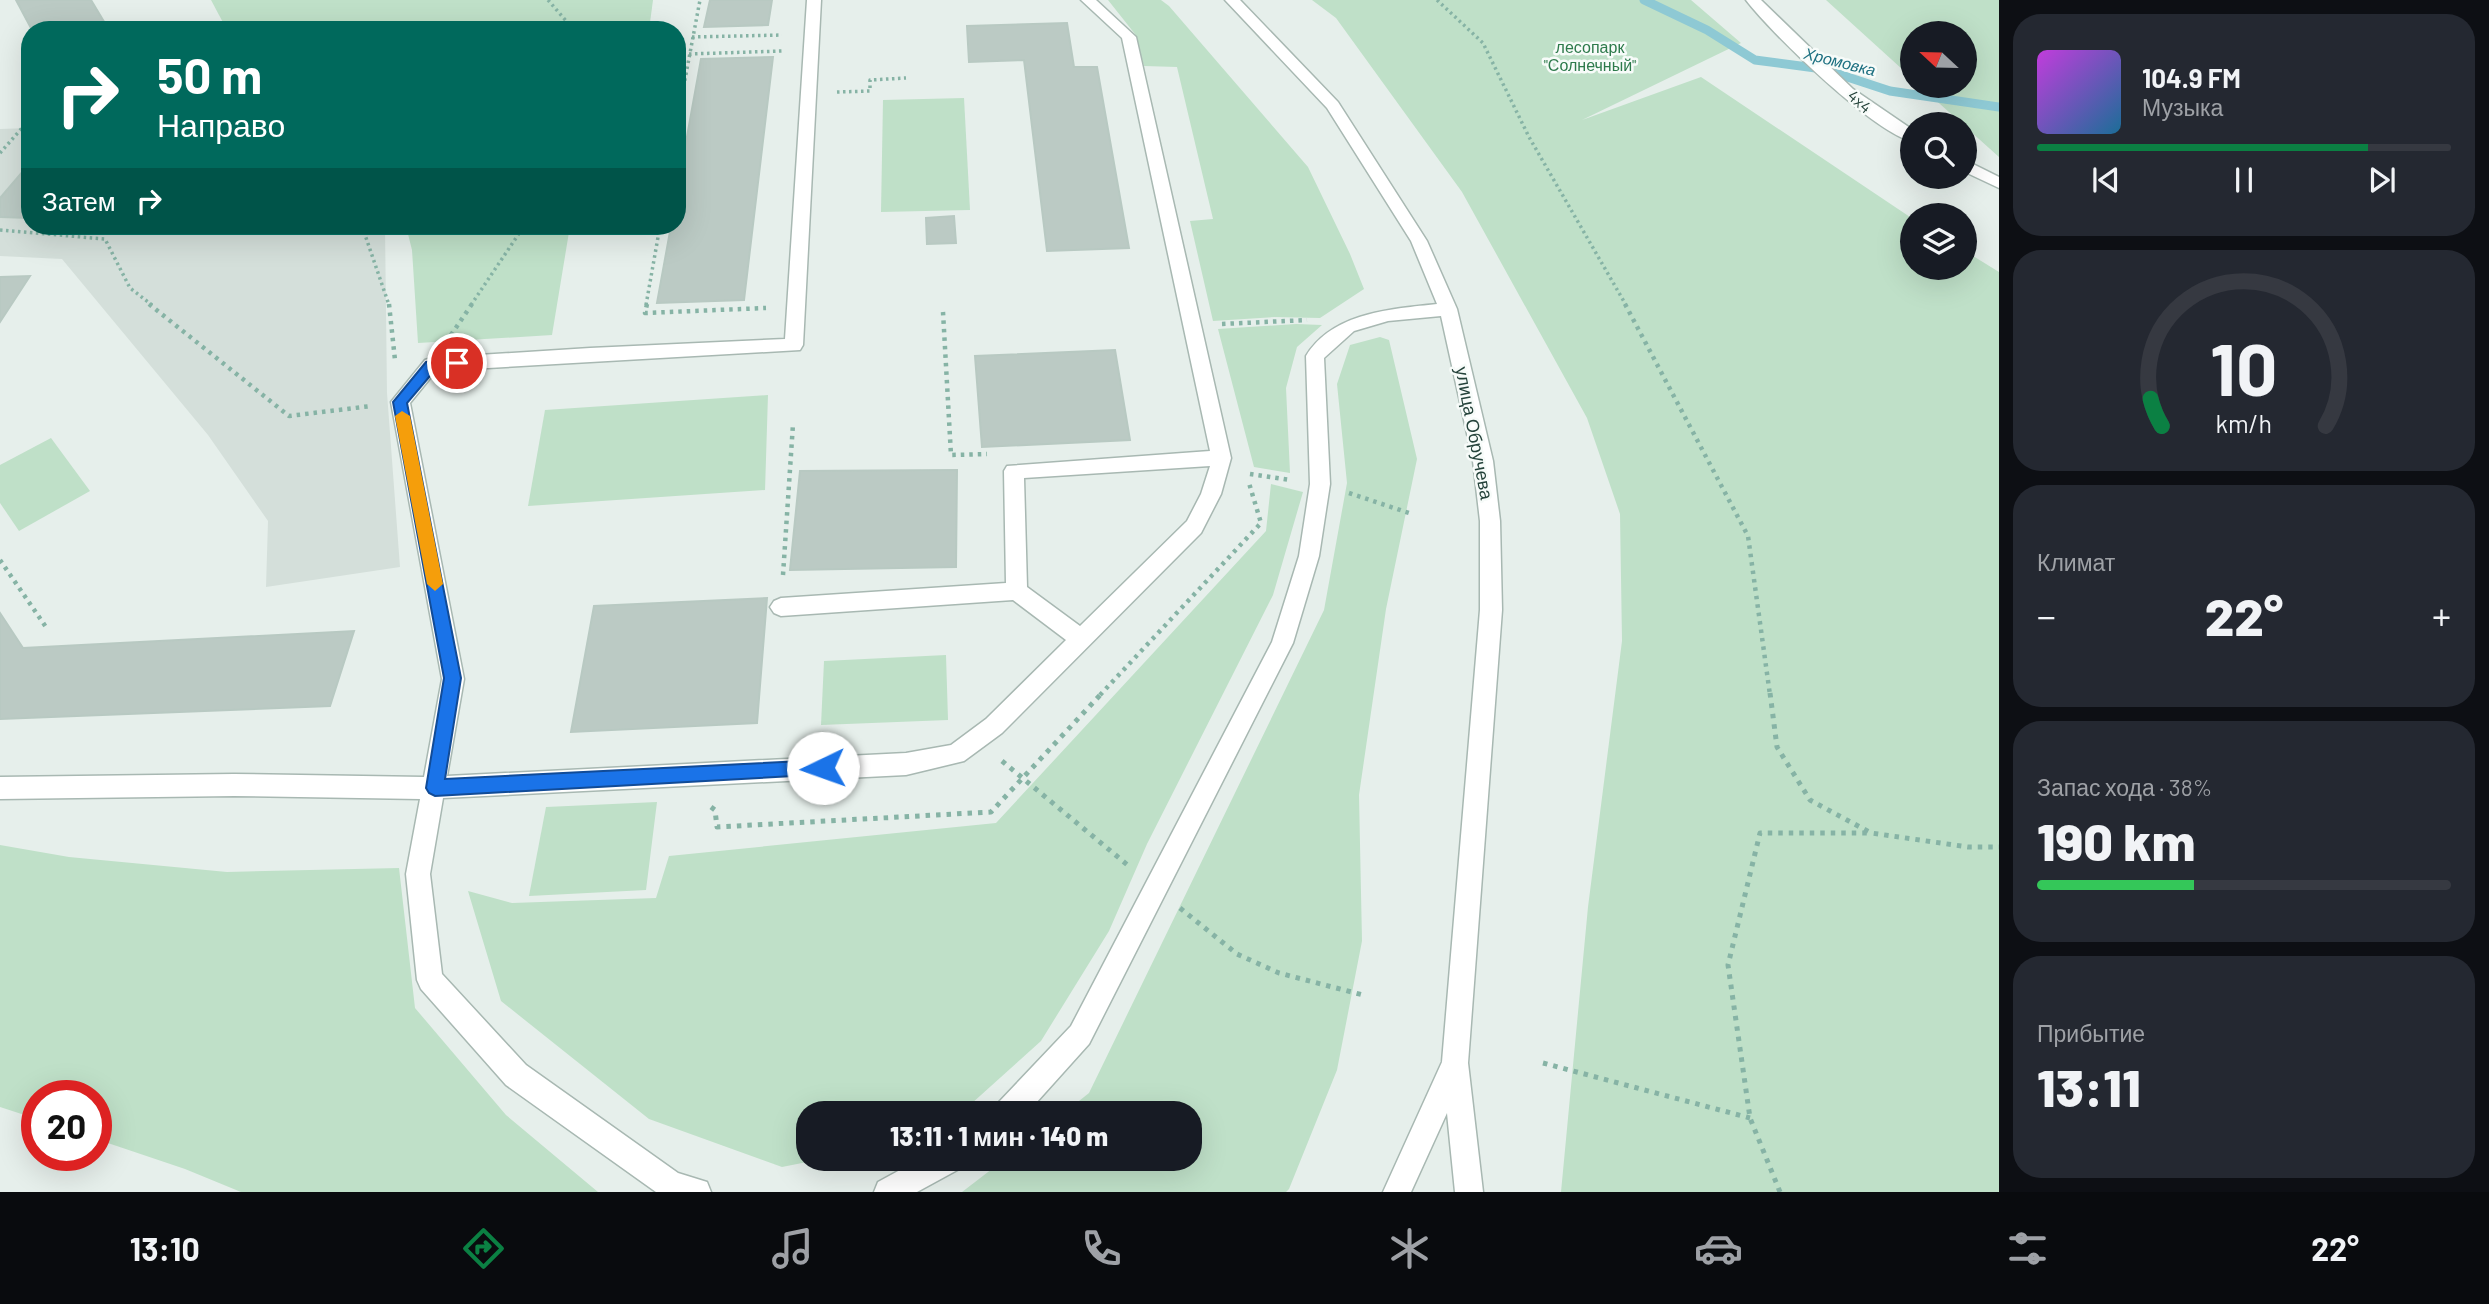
<!DOCTYPE html>
<html lang="ru">
<head>
<meta charset="utf-8">
<style>
  :root { --surface:#171b24; --page:#242831; --text:#f1f3f6; --muted:#9ea1a6; --line:#363941; --accent:#0b8043 }
  body { margin:0; font-family:Barlow,sans-serif; background:var(--page); color:var(--text); height:100vh; display:flex; flex-direction:column; font-size:26px; white-space:nowrap }
  * { box-sizing:border-box; margin:0 }
  p { font-size:23px; color:var(--muted) }
  .icon { flex:none; width:38px; height:38px; fill:none; stroke:currentColor; stroke-width:2; stroke-linecap:round; stroke-linejoin:round }
  .map { position:relative; flex:1; overflow:hidden }
  .details { display:flex; flex-direction:column; gap:14px; padding:14px; background:#0d0f14; width:490px }
  .details>* { flex:none }
  .hud { position:absolute; left:21px; top:21px; width:665px; height:214px; border-radius:28px; box-shadow:0 7px 28px #0002; background:#00695c; color:#fff; overflow:hidden }
  .needle { width:46px; rotate:292deg }
  .fabs { position:absolute; left:1900px; top:21px; display:grid; gap:14px }
  .fabs a { display:grid; place-items:center; width:77px; height:77px; border-radius:50%; background:var(--surface); box-shadow:0 7px 28px #0002; font-size:35px }
  .speed { position:absolute; left:21px; top:1080px; display:flex; gap:14px; font-size:35px; font-weight:700; text-align:center }
  .speed>* { display:grid; place-content:center; width:91px; height:91px; border-radius:50%; background:var(--surface); box-shadow:0 7px 28px #0002; line-height:1 }
  .speed .limit { border:10px solid #d22; background:#fff; color:#111 }
  .pin { position:absolute; display:grid; place-items:center; width:60px; height:60px; color:#fff; margin:-30px; border:4px solid #fff; border-radius:50%; box-shadow:0 2px 7px #0007 }
  .me { position:absolute; width:77px; margin:-38px; rotate:267deg; stroke-linejoin:round; filter:drop-shadow(0 0 5px #0008) }
  .turn { display:flex; align-items:center; gap:24px; height:147px; padding:0 21px; font-size:32px }
  .turn .icon { width:91px; height:91px; stroke-width:2.5 }
  .turn b { display:block; font-size:49px; line-height:60px }
  .then { display:flex; align-items:center; height:66px; padding:0 21px; background:#0003; gap:14px; font-size:26px }
  .big { font-size:52px; font-weight:800; line-height:1.1 }
  .details .widget { flex:1; display:flex; flex-direction:column; justify-content:center; gap:10px; min-width:0; padding:0 24px; border-radius:28px; background:var(--page) }
  .details .dial { align-items:center; gap:0 }
  .dial svg { height:182px; overflow:visible; fill:none; stroke:var(--line); stroke-width:7; stroke-linecap:round; text-anchor:middle }
  .dial text { fill:var(--text); stroke:none }
  .song { display:flex; align-items:center; gap:21px }
  .cover { width:84px; height:84px; border-radius:10px; background:linear-gradient(135deg,hsl(290 70% 55%),hsl(200 70% 35%)) }
  .played { height:7px; border-radius:4px; background:linear-gradient(90deg,var(--accent) 80%,var(--line) 80%) }
  .keys { display:flex; justify-content:space-around; direction:ltr }
  .heat { display:flex; justify-content:space-between; align-items:center; font-size:38px; direction:ltr }
  .charge { height:10px; border-radius:5px; background:linear-gradient(90deg,#34c759 38%,var(--line) 0) }
  .trip { position:absolute; left:796px; top:1101px; width:406px; height:70px; border-radius:28px; background:var(--surface); box-shadow:0 7px 28px #0002; font-weight:800; line-height:70px; text-align:center }
  .tabs { display:flex; height:112px; justify-content:space-around; align-items:center; background:#090b0e; color:var(--muted) }
  .tabs .icon { width:49px; height:49px }
  .tabs .current { color:var(--accent) }
  .tabs b { font-size:32px; color:var(--text) }
  main { display:flex; flex:1; min-height:0 }
  .map>svg:first-child { display:block }
  .built { fill:#d4dfda }
  .green { fill:#bfe0c8 }
  .lines { fill:none; stroke-linecap:round; stroke-linejoin:round }
  .stream { stroke:#8ec9d4; stroke-width:9 }
  .building { fill:#bbcac4; stroke:#b8c9c2; stroke-width:2 }
  .minor-casing { stroke:#a8b8b2; stroke-width:3 }
  .path-far2 { stroke:#86b3a5; stroke-width:3.5; stroke-dasharray:2.5 3.5; stroke-linecap:butt }
  .path-far1 { stroke:#86b3a5; stroke-width:4.5; stroke-dasharray:3.5 5; stroke-linecap:butt }
  .path { stroke:#86b3a5; stroke-width:5; stroke-dasharray:4.5 6; stroke-linecap:butt }
  .minor { fill:#fff; fill-rule:evenodd }
  .route { fill:#1a73e8; stroke:#114b97; stroke-width:2 }
  .slow { fill:#f59e0b }
  .labels { text-anchor:middle; dominant-baseline:central; stroke-width:5; stroke-linejoin:round; paint-order:stroke }
  .far-park-label { font-size:16px; fill:#2d7a4b; stroke:#f7fbf9 }
  .far-water-label { font-size:16px; font-style:italic; fill:#1c6f80; stroke:#f7fbf9 }
  .far-street-label { font-size:16px; fill:#24423a; stroke:#f7fbf9 }
  .street-label { font-size:18px; fill:#24423a; stroke:#f7fbf9 }
</style>
</head>
<body>
<main>
<div class="map">
<svg width="1999" height="1192" viewBox="0 0 1999 1192">
  <rect width="100%" height="100%" fill="#e6efeb"/>
  <polygon class="built" points="30,128 30,226 385,226 387,393 400,567 266,587 268,521 208,435 62,259 0,256 0,129"/>
  <g class="green">
    <polygon points="211,0 653,0 649,30 227,30"/>
    <polygon points="1108,0 1161,0 1169,6 1308,167 1350,254 1364,289 1320,318 1274,317 1213,321 1190,221 1213,219 1177,67 1144,66 1135,34"/>
    <polygon points="1312,0 1691,0 1741,43 1582,120 1701,77 1913,219 1913,268 1965,268 1965,251 1999,272 1999,1192 1561,1192 1588,907 1622,641 1620,514 1587,418 1462,192 1336,18"/>
    <polygon points="1826,0 1999,0 1999,157 1920,86 1965,86 1965,33 1913,33 1913,79"/>
    <polygon points="964,98 970,210 881,212 883,100"/>
    <polygon points="406,226 570,226 552,335 418,343 412,250"/>
    <polygon points="1296,324 1322,325 1297,347 1286,388 1290,473 1254,467 1218,329"/>
    <polygon points="1380,337 1389,340 1417,459 1386,609 1359,795 1362,941 1337,1070 1289,1189 1286,1192 962,1192 1005,1159 1190,1158 1190,1113 1064,1113 1089,1093 1324,610 1347,483 1337,384 1350,345"/>
    <polygon points="768,395 765,490 528,506 545,410"/>
    <polygon points="51,438 90,491 19,531 0,503 0,465"/>
    <polygon points="1271,484 1303,492 1273,595 1147,844 1109,931 1041,1041 961,1113 808,1113 808,1158 822,1159 782,1167 649,1119 501,1001 468,891 512,903 656,898 669,856 996,823 1266,531"/>
    <polygon points="946,655 948,720 821,725 824,661"/>
    <polygon points="657,802 646,890 529,896 546,807"/>
    <polygon points="0,845 69,857 227,872 399,868 415,1008 506,1115 598,1192 241,1192 185,1169 96,1139 96,1096 37,1096 37,1119 0,1107"/>
  </g>
  <g class="lines">
    <polyline class="stream" points="1644,0 1707,30 1755,60 1823,69 1890,91 1999,107"/>
  </g>
  <g class="building">
    <polygon points="16,0 91,0 109,30 32,30"/>
    <polygon points="710,0 772,0 768,25 704,27"/>
    <polygon points="1067,23 1074,67 1097,67 1129,248 1047,251 1024,60 969,62 967,26"/>
    <polygon points="773,57 744,300 657,303 671,226 677,226 677,192 701,59"/>
    <polygon points="30,163 30,218 0,217 0,198"/>
    <polygon points="954,216 956,243 927,244 926,218"/>
    <polygon points="30,276 0,322 0,277"/>
    <polygon points="1115,350 1130,440 982,447 975,356"/>
    <polygon points="957,470 956,567 790,570 800,471"/>
    <polygon points="767,598 757,723 571,732 594,606"/>
    <polygon points="0,613 23,648 354,631 330,706 0,719"/>
  </g>
  <g class="lines">
    <g class="minor-casing">
      <g id="minor">
        <path d="M807 0H821L803 345 800 350 436 371 410 403 464 679 447 776 906 753 951 745 986 719 1066 640 1013 600 781 616 774 613 770 607 774 601 781 598 1006 583 1004 471 1007 466 1210 451 1122 38 1081 0H1096L1136 37 1231 458 1221 494 1201 533 1002 733 964 761 906 775 443 798 430 874 442 974 526 1065 678 1173 707 1182 711 1192H656L506 1085 421 989 417 980 406 874 420 799 234 796 0 799V777L234 774 424 777 442 679 391 402 425 360 431 358 590 348 785 339ZM1210 466 1201 494 1187 521 1080 626 1027 587 1024 478Z"/>
        <path d="M1225 0H1240L1338 102 1427 241 1457 309 1493 461 1500 521 1502 610 1468 1063 1483 1192H1455L1447 1113 1411 1192H1383L1442 1062 1480 610V521L1473 461 1441 316 1388 321 1354 331 1324 358 1330 484 1319 556 1293 643 1089 1044 1027 1113H994L998 1103 1071 1026 1272 642 1299 556 1310 484 1306 356C1333 312 1392 309 1437 304L1411 241 1327 108Z"/>
        <path d="M1746 0H1761L1853 89 1913 130V142C1872 131 1773 35 1746 0Z"/>
        <polygon points="1965,160 1999,177 1999,188 1965,172"/>
        <polygon points="922,1158 965,1158 961,1168 917,1192 874,1192 878,1182"/>
      </g>
    </g>
    <g class="path-far2">
      <polyline points="548,0 574,30"/>
      <polyline points="1437,0 1483,43 1529,137 1626,305"/>
      <polyline points="692,37 782,35"/>
      <polyline points="689,54 782,51"/>
      <polyline points="837,92 870,91 870,80 906,78"/>
      <polyline points="677,122 700,0"/>
      <polyline points="0,153 30,119"/>
      <polyline points="362,226 389,305"/>
      <polyline points="0,230 105,239 130,288 152,305"/>
      <polyline points="471,305 524,226"/>
      <polyline points="646,305 660,226"/>
    </g>
    <g class="path-far1">
      <polyline points="149,304 289,416 371,406"/>
      <polyline points="389,304 395,360"/>
      <polyline points="647,304 645,313 766,308"/>
      <polyline points="1625,304 1748,536 1770,695"/>
      <polyline points="943,312 951,455 987,454"/>
      <polyline points="1222,324 1307,320"/>
      <polyline points="451,335 472,304"/>
      <polyline points="1250,474 1290,480"/>
      <polyline points="1349,493 1412,514"/>
      <polyline points="0,560 48,630"/>
      <polyline points="783,575 793,424"/>
      <polyline points="1100,695 1261,523 1249,483"/>
    </g>
    <g class="path">
      <polyline points="1770,693 1777,747 1810,800 1871,833 1968,847 1999,847"/>
      <polyline points="1002,761 1130,867"/>
      <polyline points="711,807 715,810 717,827 991,812 1102,693"/>
      <polyline points="1180,908 1237,954 1279,973 1363,995"/>
      <polyline points="1543,1063 1750,1118"/>
      <polyline points="1780,1192 1750,1118 1728,965 1760,833 1870,833"/>
    </g>
    <use href="#minor" class="minor"/>
  </g>
  <polygon class="route" points="457,358 464,363 462,367 435,370 407,403 461,678 445,779 823,760 829,763 832,768 829,774 435,796 429,793 426,788 444,678 393,402 426,362"/>
  <polygon class="slow" points="402,411 410,416 443,584 435,591 427,584 395,416"/>
  <g class="labels">
    <g class="far-park-label">
      <text x="1590" y="46">лесопарк<tspan x="1590" dy="18">"Солнечный"</tspan></text>
    </g>
    <g class="far-water-label">
      <text transform="translate(1840 61) rotate(14)">Хромовка</text>
    </g>
    <g class="far-street-label">
      <text transform="translate(1860 101) rotate(41)">4x4</text>
    </g>
    <g class="street-label">
      <text transform="translate(1475 433) rotate(79)">улица Обручева</text>
    </g>
  </g>
</svg>
<div class="fabs">
<a><svg class="needle" viewBox="-14 -14 28 28"><path d="M0-13l5 13h-10z" fill="#e53935"/><path d="M0 13l5-13h-10z" fill="#9ea1a6"/></svg></a>
<a><svg class="icon" aria-label="search" viewBox="0 0 24 24"><circle cx="10" cy="10" r="6"/><path d="M15 15l6 6"/></svg></a>
<a><svg class="icon" aria-label="layers" viewBox="0 0 24 24"><path d="M12 4l9 5-9 5-9-5zM3 14l9 5 9-5"/></svg></a>
</div>
<div class="speed"><div class="limit">20</div></div>
<div class="pin" style="left:457px;top:363px;background:#d93025"><svg class="icon" aria-label="arrive" viewBox="0 0 24 24"><path d="M6 21V4h12l-3 4 3 4H6"/></svg></div>
<svg class="me" style="left:823px;top:768px" viewBox="-20 -20 40 40"><circle r="19" fill="#fff"/><path d="M0-13L10 11 0 6-10 11z" fill="#1a73e8"/></svg>
<div class="trip">13:11 · 1 мин · 140 m</div>
<div class="hud">
<div class="turn"><svg class="icon" aria-label="right" viewBox="0 0 24 24"><path d="M7 20v-9h11M14 6l5 5-5 5"/></svg><div><b>50 m</b>Направо</div></div>
<div class="then">Затем<svg class="icon" aria-label="right" viewBox="0 0 24 24"><path d="M7 20v-9h11M14 6l5 5-5 5"/></svg></div>
</div>
</div>
<section class="details">
<div class="widget">
<div class="song"><i class="cover"></i><div><b>104.9 FM</b><p>Музыка</p></div></div>
<div class="played"></div>
<div class="keys"><svg class="icon" aria-label="previous" viewBox="0 0 24 24"><path d="M18 5L8 12l10 7zM5 5v14"/></svg><svg class="icon" aria-label="pause" viewBox="0 0 24 24"><path d="M8 5v14M16 5v14"/></svg><svg class="icon" aria-label="next" viewBox="0 0 24 24"><path d="M6 5l10 7-10 7zM19 5v14"/></svg></div>
</div>
<div class="widget dial"><svg viewBox="0 0 100 80">
<path d="M14 69A42 42 0 1 1 86 69"/>
<path d="M14 69A42 42 0 0 1 9 57" stroke="#0b8043"/>
<text x="50" y="56" font-size="32" font-weight="700">10</text>
<text x="50" y="72" font-size="11">km/h</text>
</svg></div>
<div class="widget"><p>Климат</p>
<div class="heat"><a>−</a><b class="big">22°</b><a>+</a></div>
</div>
<div class="widget"><p>Запас хода · 38%</p><b class="big">190 km</b><div class="charge"></div></div>
<div class="widget"><p>Прибытие</p><b class="big">13:11</b></div>
</section>
</main>
<nav class="tabs">
<b>13:10</b>
<svg class="icon current" aria-label="directions" viewBox="0 0 24 24"><path d="M12 3l9 9-9 9-9-9zM9 14v-3h6M13 9l2 2-2 2"/></svg>
<svg class="icon" aria-label="music" viewBox="0 0 24 24"><path d="M9 18V5l10-2v13"/><circle cx="6" cy="18" r="3"/><circle cx="16" cy="16" r="3"/></svg>
<svg class="icon" aria-label="phone" viewBox="0 0 24 24"><path d="M5 4h4l2 5-3 2q2 4 5 5l2-3 5 2v4C11 20 4 13 5 4z"/></svg>
<svg class="icon" aria-label="climate" viewBox="0 0 24 24"><path d="M12 3v18M4 7l16 10M4 17L20 7"/></svg>
<svg class="icon" aria-label="car" viewBox="0 0 24 24"><path d="M5 17H2v-5l4-1 3-4h7l3 4 3 1v5h-3M9 17h6M6 11h13"/><circle cx="7" cy="17" r="2"/><circle cx="17" cy="17" r="2"/></svg>
<svg class="icon" aria-label="filters" viewBox="0 0 24 24"><path d="M4 7h16M4 17h16"/><circle cx="9" cy="7" r="2"/><circle cx="15" cy="17" r="2"/></svg>
<b>22°</b>
</nav>
</body>
</html>
